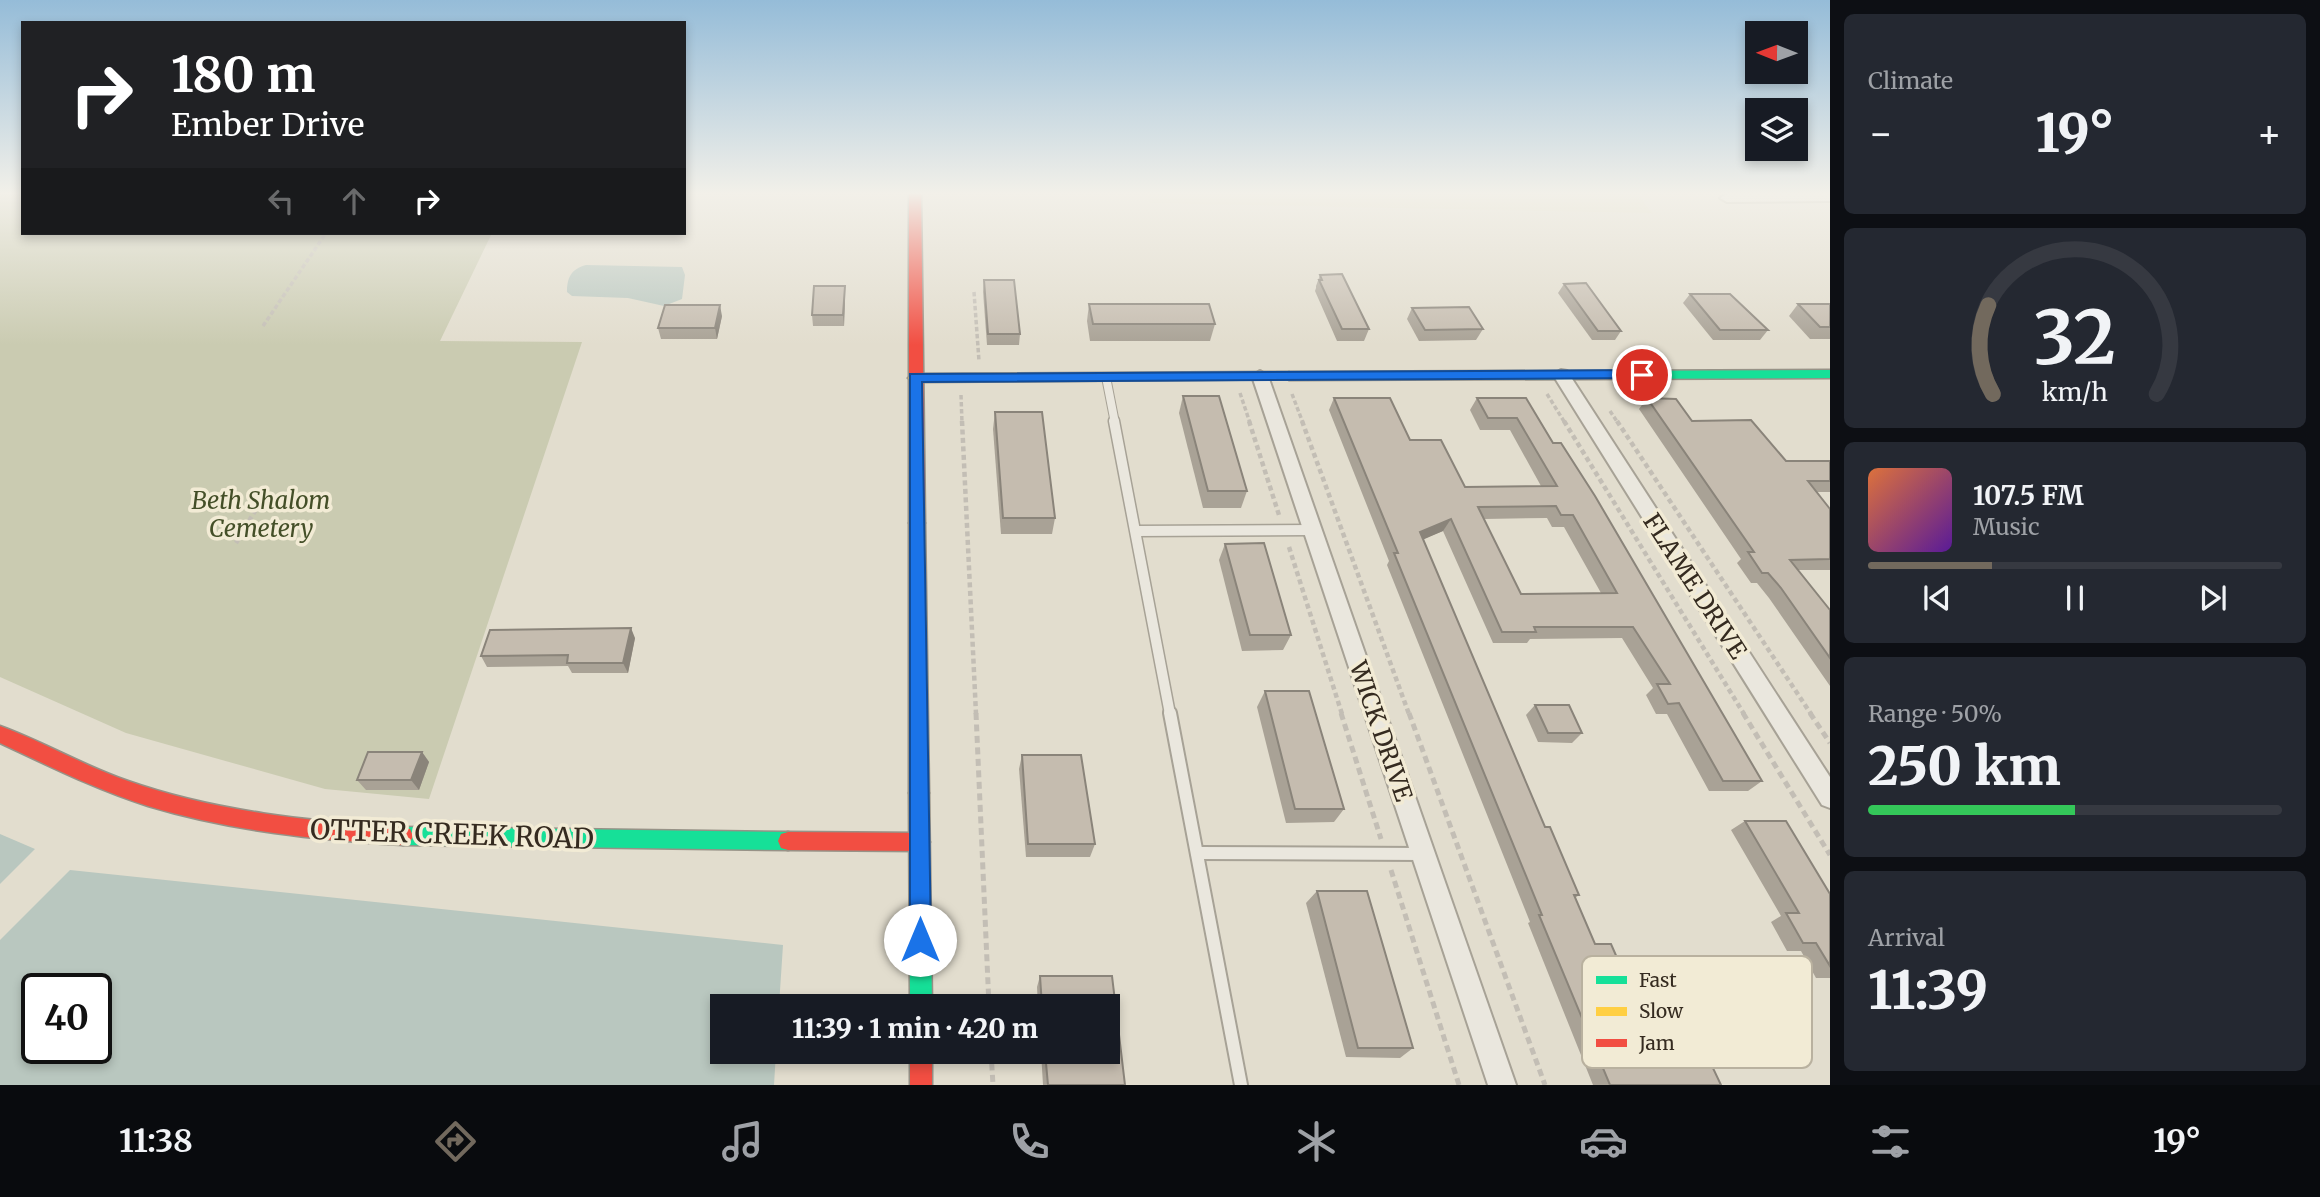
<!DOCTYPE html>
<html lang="en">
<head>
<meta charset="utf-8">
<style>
  :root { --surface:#171b24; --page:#242831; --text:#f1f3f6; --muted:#9ea1a6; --line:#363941; --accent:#72695d }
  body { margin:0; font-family:Merriweather,serif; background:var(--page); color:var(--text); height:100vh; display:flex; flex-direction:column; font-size:26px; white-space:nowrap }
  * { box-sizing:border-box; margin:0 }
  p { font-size:23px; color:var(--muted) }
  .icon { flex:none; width:38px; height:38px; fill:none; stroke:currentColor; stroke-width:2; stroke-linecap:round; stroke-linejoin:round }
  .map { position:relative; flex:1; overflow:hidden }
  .details { display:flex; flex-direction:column; gap:14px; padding:14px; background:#0d0f14; width:490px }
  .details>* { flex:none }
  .top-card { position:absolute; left:21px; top:21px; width:665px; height:214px; border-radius:0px; box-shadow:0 4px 10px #0003; background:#202124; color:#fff; overflow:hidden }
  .needle { width:46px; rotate:271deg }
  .tools { position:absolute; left:1745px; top:21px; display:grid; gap:14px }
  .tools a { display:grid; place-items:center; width:63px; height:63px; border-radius:0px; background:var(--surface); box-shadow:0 4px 10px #0003; font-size:35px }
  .speed { position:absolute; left:21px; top:973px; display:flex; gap:14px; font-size:35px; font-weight:700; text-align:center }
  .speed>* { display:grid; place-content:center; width:91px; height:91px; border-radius:50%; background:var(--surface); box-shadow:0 4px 10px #0003; line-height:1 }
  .speed .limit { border:4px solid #111; border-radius:10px; background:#fff; color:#111 }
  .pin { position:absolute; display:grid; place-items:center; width:60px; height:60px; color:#fff; margin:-30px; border:4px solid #fff; border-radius:50%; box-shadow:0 2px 7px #0007 }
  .me { position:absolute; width:77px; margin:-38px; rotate:0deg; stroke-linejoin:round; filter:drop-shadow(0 0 5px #0008) }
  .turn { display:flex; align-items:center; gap:24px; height:147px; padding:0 35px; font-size:32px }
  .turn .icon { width:91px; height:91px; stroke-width:2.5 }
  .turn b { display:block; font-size:49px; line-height:60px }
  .lanes { display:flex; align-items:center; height:66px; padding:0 35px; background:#0003; justify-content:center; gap:35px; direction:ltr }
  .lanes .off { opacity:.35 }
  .big { font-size:52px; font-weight:800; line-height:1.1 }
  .details .tile { flex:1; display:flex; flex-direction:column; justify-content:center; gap:10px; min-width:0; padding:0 24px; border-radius:10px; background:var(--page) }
  .details .dial { align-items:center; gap:0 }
  .dial svg { height:182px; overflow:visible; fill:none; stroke:var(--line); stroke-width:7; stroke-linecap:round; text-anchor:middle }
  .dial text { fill:var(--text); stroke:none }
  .song { display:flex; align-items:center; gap:21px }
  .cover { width:84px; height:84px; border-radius:10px; background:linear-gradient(135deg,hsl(20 70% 55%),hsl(270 70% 35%)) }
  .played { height:7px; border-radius:4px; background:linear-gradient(90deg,var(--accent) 30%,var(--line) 30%) }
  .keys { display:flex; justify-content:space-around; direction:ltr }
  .heat { display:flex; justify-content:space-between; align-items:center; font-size:38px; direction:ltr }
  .charge { height:10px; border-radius:5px; background:linear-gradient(90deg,#34c759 50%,var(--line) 0) }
  .trip { position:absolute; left:710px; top:994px; width:410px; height:70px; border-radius:0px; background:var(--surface); box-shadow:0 4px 10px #0003; font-weight:800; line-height:70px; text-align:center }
  .menu { display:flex; height:112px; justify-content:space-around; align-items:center; background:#090b0e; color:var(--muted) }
  .menu .icon { width:49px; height:49px }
  .menu .selected { color:var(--accent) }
  .menu b { font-size:32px; color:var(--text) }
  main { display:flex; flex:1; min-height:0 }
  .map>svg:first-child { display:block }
  .farmland { fill:#e0dbc0 }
  .cemetery { fill:#cacbb1 }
  .water { fill:#b9c7bf; fill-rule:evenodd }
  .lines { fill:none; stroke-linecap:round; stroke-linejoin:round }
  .lane-far2-casing { stroke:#a7a296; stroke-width:10 }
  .lane-far1-casing { stroke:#a7a296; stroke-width:13 }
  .lane-casing { stroke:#a7a296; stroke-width:16 }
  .street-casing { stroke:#a7a296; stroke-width:4 }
  .fast-casing { stroke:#979287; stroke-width:3 }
  .slow-casing { stroke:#979287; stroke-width:3 }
  .jam-casing { stroke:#979287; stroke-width:3 }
  .path-far2 { stroke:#c3beb5; stroke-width:3.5; stroke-dasharray:4.5 2.5; stroke-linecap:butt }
  .path-far1 { stroke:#c3beb5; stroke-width:4.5; stroke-dasharray:5 3.5; stroke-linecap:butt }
  .path { stroke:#c3beb5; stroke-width:5; stroke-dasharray:7 4.5; stroke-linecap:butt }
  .lane-far2 { stroke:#eae7de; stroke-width:8 }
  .lane-far1 { stroke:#eae7de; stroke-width:10 }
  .lane { stroke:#eae7de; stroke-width:12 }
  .street { fill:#eae7de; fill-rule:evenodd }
  .fast { fill:#16e098; fill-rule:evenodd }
  .slow { fill:#ffcf43; fill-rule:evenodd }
  .jam { fill:#f24e42; fill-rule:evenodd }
  .wall { fill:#a9a296; fill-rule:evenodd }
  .shaded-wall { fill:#8a847a }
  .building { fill:#c5bcaf; stroke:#8a847a; stroke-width:2; fill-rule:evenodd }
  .route { fill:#1a73e8; stroke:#114b97; stroke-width:2 }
  .labels { text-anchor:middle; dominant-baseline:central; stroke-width:7; stroke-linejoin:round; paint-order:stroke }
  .park-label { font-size:24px; font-style:italic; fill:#444f28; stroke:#f2ebd5 }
  .street-label { font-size:24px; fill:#352b20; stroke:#f2ebd5 }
  .near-street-label { font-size:28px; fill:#352b20; stroke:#f2ebd5 }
  .key { fill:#f2ebd5; stroke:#b9b19f; stroke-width:2 }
  .key-label { font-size:19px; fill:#352b20 }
</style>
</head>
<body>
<main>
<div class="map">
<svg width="1830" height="1085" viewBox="0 0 1830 1085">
  <rect width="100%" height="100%" fill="#e2ddce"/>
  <polygon class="farmland" points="1148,193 1636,193 1652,213 1150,203"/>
  <polygon class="cemetery" points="0,193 23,193 23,233 492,233 440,341 582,342 429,799 325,789 126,733 0,677"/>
  <g class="water">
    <path d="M586 265 682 267 685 275 682 299 664 306 628 298 572 296 567 292C567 278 571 269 586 265Z"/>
    <polygon points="0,834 35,849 0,884"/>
    <path d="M70 870 783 945 779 1006H723V1052H776L774 1085H0V940ZM37 989H96V1048H37Z"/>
  </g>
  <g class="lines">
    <g class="lane-far2-casing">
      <polyline id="lane-far2" points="1106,377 1115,423"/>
    </g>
    <g class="lane-far1-casing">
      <g id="lane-far1">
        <polyline points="1114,421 1170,714"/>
        <polyline points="1136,531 1312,530"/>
      </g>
    </g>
    <g class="lane-casing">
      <g id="lane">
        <polyline points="1170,713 1241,1085"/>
        <polyline points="1197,853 1423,854"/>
      </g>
    </g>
    <g class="street-casing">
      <g id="street">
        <polygon points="1830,193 1830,201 1727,202 1720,198 1727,194"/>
        <polygon points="1561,370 1567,371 1830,777 1830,808 1822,805 1553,375"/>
        <polygon points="1260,371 1268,376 1516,1085 1488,1085 1252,376"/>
      </g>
    </g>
    <g class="fast-casing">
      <g id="fast">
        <polygon points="1830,370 1830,378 1289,380 1282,376 1289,372"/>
        <polygon points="919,784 926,787 929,793 932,1006 910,1006 909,793 912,787"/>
        <polygon points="403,827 788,832 795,834 798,841 795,848 788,850 403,845 396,843 393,836 396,829"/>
      </g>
    </g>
    <g class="slow-casing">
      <g id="slow">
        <polygon points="1289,372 1296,376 1294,379 915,382 908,378 915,374"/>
        <polygon points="917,517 925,523 929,793 926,799 919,802 912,799 909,793 909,523"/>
      </g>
    </g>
    <g class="jam-casing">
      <g id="jam">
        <polygon points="909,193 921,193 925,523 917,529 909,523"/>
        <path d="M0 726C44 742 84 766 128 781 216 812 310 821 403 827L410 829 413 836 410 843 403 845C317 840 231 831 148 806 97 790 49 766 0 743Z"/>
        <polygon points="788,832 920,833 927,835 930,842 927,849 920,851 788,850 781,848 778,841 781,834"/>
        <rect x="910" y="1052" width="22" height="33"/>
      </g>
    </g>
    <g class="path-far2">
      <polyline points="974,292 979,361"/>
      <polyline points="263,326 326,233"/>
      <polyline points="1240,393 1250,423"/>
      <polyline points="1292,394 1303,423"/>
      <polyline points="1547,394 1565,423"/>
      <polyline points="961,395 962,423"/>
      <polyline points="1610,411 1618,423"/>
    </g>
    <g class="path-far1">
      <polyline points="962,421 976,714"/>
      <polyline points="1249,421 1279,515"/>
      <polyline points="1302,421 1409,714"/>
      <polyline points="1564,421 1744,714"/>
      <polyline points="1617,421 1811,714"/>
      <polyline points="236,543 265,494"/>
      <polyline points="1289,547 1342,714"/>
    </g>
    <g class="path">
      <polyline points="976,713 989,1006"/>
      <polyline points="1341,713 1381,839"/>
      <polyline points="1409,713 1545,1085"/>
      <polyline points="1743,713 1830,855"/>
      <polyline points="1810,713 1830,743"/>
      <polyline points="1391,870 1459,1085"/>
      <polyline points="991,1052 993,1085"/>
    </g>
    <use href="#lane-far2" class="lane-far2"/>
    <use href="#lane-far1" class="lane-far1"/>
    <use href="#lane" class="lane"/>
    <use href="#street" class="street"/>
    <use href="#fast" class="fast"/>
    <use href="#slow" class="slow"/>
    <use href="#jam" class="jam"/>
  </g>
  <g class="wall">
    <polygon points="1320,275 1369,329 1364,341 1337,341 1315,291 1316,288 1316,286"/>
    <polygon points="984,280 1020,334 1019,345 987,345 983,292"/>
    <polygon points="1564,284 1621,331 1615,340 1592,340 1558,293"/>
    <polygon points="1690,294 1768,330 1760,340 1713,340 1683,303"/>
    <polygon points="845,297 844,326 813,326 812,315"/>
    <polygon points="1089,304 1215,324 1210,341 1090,341 1087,321"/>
    <polygon points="1798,304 1830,304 1830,339 1810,339 1789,316"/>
    <polygon points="1412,308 1483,329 1476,340 1419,341 1407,319"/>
    <polygon points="722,316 717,339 661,339 658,328"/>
    <polygon points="1183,396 1247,491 1241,508 1203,508 1179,413"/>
    <path d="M1334 398 1410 440 1465 487 1541 486 1510 430H1480L1470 410 1477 398H1526L1762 781 1748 791H1709L1667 714H1656L1646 695 1653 688 1622 638 1530 639 1527 643H1493L1443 531 1423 539 1545 827 1579 895 1575 898 1595 944 1625 976 1614 982 1627 1013 1642 1028 1721 1085H1593L1528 923 1530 922 1387 565 1389 561 1329 410ZM1547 518 1552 527H1564L1601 593 1521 594 1484 519Z"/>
    <polygon points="1647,398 1692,421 1786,461 1830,461 1830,492 1816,492 1830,509 1830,570 1798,570 1830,610 1830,686 1769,598 1757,583 1751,583 1737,563 1741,559 1639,409"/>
    <polygon points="995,412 1055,518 1052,534 1001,534 993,429"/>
    <polygon points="1225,544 1291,635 1283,650 1242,651 1219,560"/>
    <polygon points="635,638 628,673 572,673 568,666 487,667 481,656"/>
    <polygon points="1265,691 1344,809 1334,822 1286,823 1257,707"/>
    <polygon points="1535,705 1582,733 1572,743 1538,742 1526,715"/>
    <polygon points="422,752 429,762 419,790 366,790 357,780"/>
    <polygon points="1022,755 1095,844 1090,857 1026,857 1019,769"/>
    <polygon points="1745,821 1830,894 1830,978 1816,978 1801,951 1787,951 1771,922 1781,916 1731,830"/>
    <polygon points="1317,891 1413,1048 1400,1058 1346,1057 1306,903"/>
    <polygon points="1040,976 1112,976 1125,1085 1043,1085 1041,1052 1108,1052 1108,1006 1038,1006 1037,987"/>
  </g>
  <g class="shaded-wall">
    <polygon points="845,286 845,297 844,326 843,315"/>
    <polygon points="720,305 722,316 717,339 715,328"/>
    <polygon points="1451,519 1443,531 1413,544 1420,532"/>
    <polygon points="631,628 635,638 628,673 623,663"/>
    <polygon points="422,752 429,762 419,790 411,780"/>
  </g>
  <g class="building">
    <polygon points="1342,274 1369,329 1342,329 1319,280 1322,280 1320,275"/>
    <polygon points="984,280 1014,280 1020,334 988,334"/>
    <polygon points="1586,283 1621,331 1598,331 1564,284"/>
    <polygon points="814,286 845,286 843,315 812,315"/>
    <polygon points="1690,294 1730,294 1768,330 1720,330"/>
    <polygon points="1089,304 1209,304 1215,324 1093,324"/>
    <polygon points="1798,304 1830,304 1830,327 1820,327"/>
    <polygon points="665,305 720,305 715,328 658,328"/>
    <polygon points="1469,307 1483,329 1425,330 1412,308"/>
    <polygon points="1183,396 1219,396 1247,491 1208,491"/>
    <path d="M1334 398H1390L1410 440H1441L1465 487 1557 486 1517 418H1488L1477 398H1526L1553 443H1561L1595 496 1762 781H1723L1679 703 1668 704 1657 684H1670L1633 627H1534L1536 632H1502L1451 519 1420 532 1545 827H1550L1579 895H1574L1595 944H1611L1625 976 1611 975 1627 1013H1635L1642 1028H1661L1669 1047H1703L1721 1085H1610L1539 915H1542L1394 553H1398ZM1556 506 1561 515H1573L1617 593 1521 594 1478 507Z"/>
    <polygon points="1647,398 1676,399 1692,421 1751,420 1786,461 1830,461 1830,481 1808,481 1830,509 1830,559 1790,560 1830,610 1830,658 1781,588 1768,573 1762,573 1748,552 1754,552"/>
    <polygon points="995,412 1042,412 1055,518 1003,518"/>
    <polygon points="1264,543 1291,635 1250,635 1225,544"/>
    <polygon points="631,628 623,663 567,663 568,655 481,656 490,630"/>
    <polygon points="1265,691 1309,691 1344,809 1295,809"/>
    <polygon points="1535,705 1569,705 1582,733 1548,733"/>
    <polygon points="368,752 422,752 411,780 357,780"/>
    <polygon points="1022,755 1081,755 1095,844 1028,844"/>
    <polygon points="1745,821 1786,821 1830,894 1830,966 1816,943 1803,943 1786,913 1799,913"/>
    <polygon points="1317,891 1367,891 1413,1048 1358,1048"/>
    <polygon points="1040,976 1112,976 1125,1085 1048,1085 1045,1052 1108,1052 1108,1006 1042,1006"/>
  </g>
  <linearGradient id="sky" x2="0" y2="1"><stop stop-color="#95bcd8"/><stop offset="0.56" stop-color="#f2f0e9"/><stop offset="1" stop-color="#f2f0e9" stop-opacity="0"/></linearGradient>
  <rect width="1830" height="345" fill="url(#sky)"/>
  <polygon class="route" points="1642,370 1648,375 1646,378 922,382 931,940 928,947 920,950 913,947 910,940 910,374"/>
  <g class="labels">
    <g class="park-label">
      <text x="261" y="500">Beth Shalom<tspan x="261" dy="28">Cemetery</tspan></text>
    </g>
    <g class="street-label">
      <text transform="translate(1695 586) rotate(57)">FLAME DRIVE</text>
      <text transform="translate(1381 731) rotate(71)">WICK DRIVE</text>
    </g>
    <g class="near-street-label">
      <text transform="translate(452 834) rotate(2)">OTTER CREEK ROAD</text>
    </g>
  </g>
  <rect x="1582" y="956" width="230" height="112" rx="10" class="key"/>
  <rect x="1596" y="976" width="31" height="8" fill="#16e098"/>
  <rect x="1596" y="1007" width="31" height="9" fill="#ffcf43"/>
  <rect x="1596" y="1039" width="31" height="8" fill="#f24e42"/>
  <g class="key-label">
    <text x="1639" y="987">Fast</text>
    <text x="1639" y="1018">Slow</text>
    <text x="1639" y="1050">Jam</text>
  </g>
</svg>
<div class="tools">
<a><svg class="needle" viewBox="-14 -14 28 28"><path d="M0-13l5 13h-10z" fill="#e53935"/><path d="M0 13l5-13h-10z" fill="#9ea1a6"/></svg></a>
<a><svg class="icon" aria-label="layers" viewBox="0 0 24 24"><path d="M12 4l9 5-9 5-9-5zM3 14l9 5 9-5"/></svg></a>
</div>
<div class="speed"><div class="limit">40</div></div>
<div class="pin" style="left:1642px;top:375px;background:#d93025"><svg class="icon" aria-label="arrive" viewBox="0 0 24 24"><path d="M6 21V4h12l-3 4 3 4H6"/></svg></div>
<svg class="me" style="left:920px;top:940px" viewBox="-20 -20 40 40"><circle r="19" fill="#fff"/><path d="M0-13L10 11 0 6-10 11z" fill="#1a73e8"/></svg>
<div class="trip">11:39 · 1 min · 420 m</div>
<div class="top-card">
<div class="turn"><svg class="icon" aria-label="right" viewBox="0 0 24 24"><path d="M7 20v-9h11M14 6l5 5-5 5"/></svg><div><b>180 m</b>Ember Drive</div></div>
<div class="lanes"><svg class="icon off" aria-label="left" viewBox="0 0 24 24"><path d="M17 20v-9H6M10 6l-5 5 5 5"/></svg><svg class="icon off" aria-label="ahead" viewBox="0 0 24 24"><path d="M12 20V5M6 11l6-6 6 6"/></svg><svg class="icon" aria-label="right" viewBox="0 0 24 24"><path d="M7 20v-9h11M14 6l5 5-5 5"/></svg></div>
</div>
</div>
<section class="details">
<div class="tile"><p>Climate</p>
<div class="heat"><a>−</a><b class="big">19°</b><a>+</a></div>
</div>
<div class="tile dial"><svg viewBox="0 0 100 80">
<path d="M14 69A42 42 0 1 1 86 69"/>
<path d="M14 69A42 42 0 0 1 12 30" stroke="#72695d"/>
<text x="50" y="56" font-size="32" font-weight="700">32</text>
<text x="50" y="72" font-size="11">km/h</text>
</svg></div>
<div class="tile">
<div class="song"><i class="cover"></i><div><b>107.5 FM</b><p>Music</p></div></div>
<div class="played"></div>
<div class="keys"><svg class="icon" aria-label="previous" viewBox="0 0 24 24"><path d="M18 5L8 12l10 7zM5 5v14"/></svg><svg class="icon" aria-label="pause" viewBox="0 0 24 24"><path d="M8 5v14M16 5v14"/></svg><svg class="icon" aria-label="next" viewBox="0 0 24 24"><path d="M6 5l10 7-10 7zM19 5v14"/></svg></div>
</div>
<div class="tile"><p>Range · 50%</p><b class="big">250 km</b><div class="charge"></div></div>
<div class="tile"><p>Arrival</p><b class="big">11:39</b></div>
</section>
</main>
<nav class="menu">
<b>11:38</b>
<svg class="icon selected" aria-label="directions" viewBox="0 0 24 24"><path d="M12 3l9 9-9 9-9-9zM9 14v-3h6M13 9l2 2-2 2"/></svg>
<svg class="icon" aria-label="music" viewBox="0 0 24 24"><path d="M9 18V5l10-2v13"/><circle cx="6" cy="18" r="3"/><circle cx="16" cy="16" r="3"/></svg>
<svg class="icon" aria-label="phone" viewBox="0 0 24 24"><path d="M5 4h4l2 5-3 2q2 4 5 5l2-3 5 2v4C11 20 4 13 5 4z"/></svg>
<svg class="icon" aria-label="climate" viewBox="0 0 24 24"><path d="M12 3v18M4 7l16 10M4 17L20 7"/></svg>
<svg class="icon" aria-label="car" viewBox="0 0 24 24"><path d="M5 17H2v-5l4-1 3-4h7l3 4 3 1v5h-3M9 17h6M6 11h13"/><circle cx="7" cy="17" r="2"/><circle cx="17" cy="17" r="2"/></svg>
<svg class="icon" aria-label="filters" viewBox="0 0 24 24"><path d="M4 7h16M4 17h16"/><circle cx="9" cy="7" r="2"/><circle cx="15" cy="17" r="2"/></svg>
<b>19°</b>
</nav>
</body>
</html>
